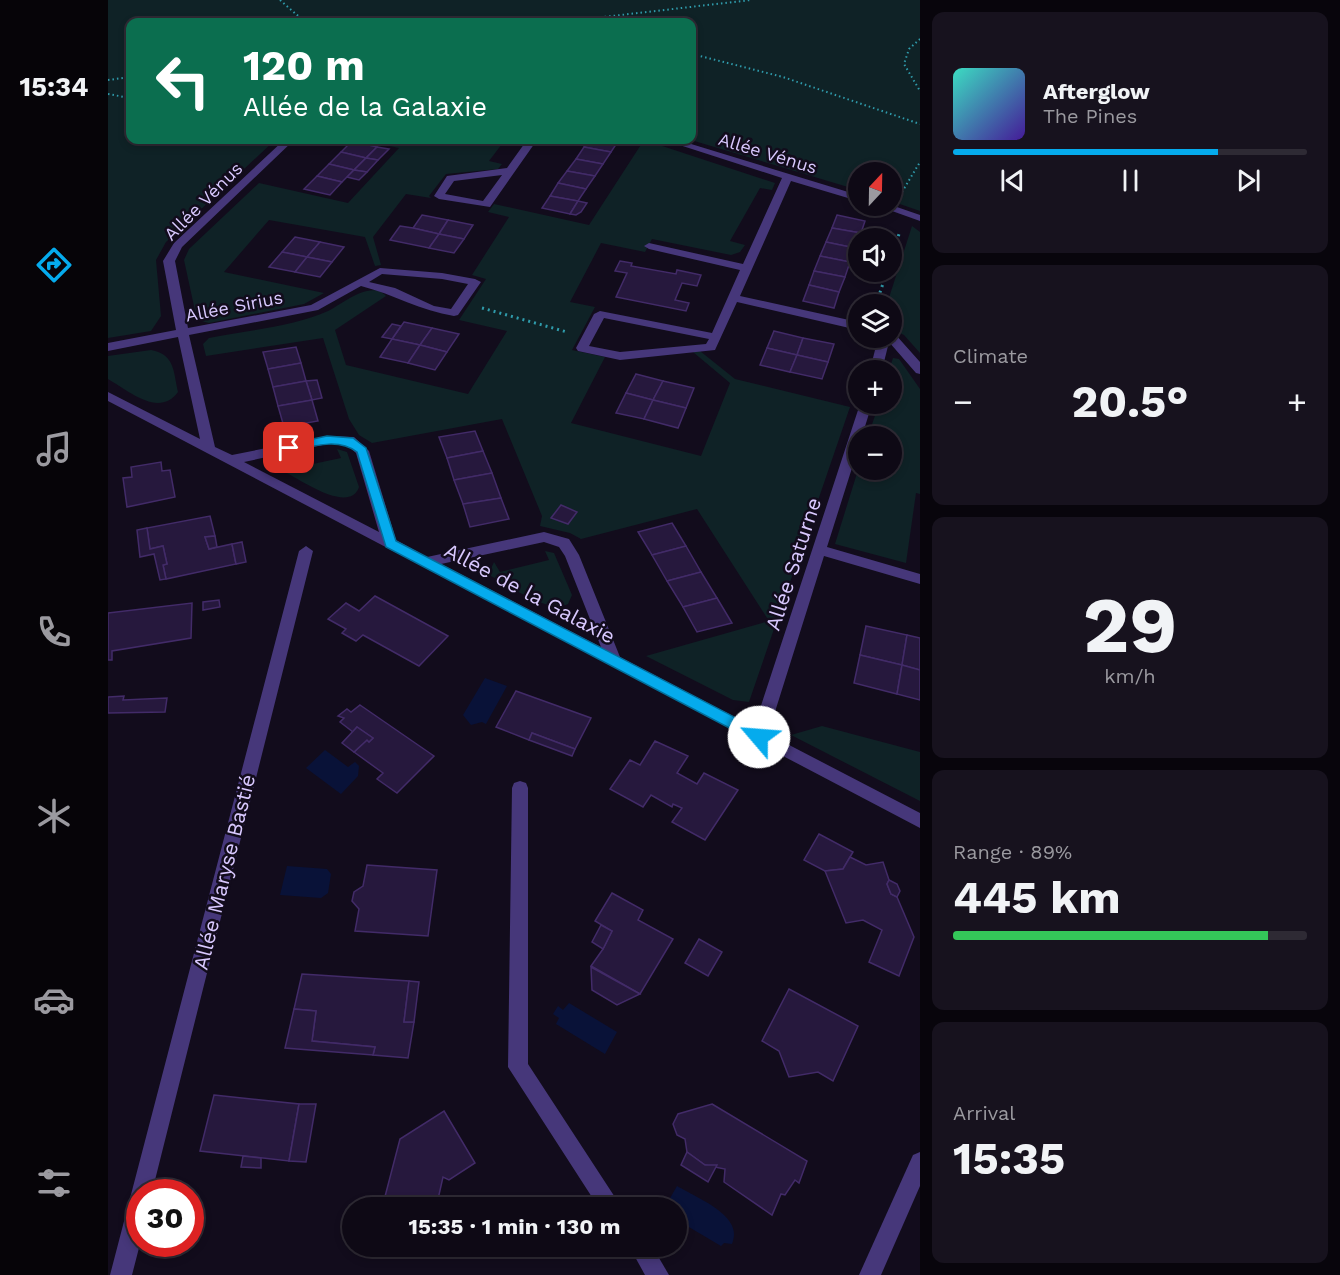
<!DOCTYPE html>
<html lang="en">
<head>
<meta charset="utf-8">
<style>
  :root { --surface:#0e0915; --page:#17121e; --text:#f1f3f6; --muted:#9b9aa0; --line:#2e2a34; --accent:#05abed }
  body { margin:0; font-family:"Work Sans",sans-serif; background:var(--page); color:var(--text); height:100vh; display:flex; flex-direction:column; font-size:22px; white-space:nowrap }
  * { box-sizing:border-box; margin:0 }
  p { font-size:20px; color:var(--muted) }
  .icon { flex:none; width:33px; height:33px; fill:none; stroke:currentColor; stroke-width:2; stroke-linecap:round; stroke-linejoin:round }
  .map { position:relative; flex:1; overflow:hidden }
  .details { display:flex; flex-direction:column; gap:12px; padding:12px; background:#08050c; width:420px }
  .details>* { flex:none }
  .banner { position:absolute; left:18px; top:18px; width:570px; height:126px; border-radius:12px; box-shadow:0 3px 9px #0003,0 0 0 2px var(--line); background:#0b6e4f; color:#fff; overflow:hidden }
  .needle { width:39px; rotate:22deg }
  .buttons { position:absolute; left:740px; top:162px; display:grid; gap:12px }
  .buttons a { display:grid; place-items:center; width:54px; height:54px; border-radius:50%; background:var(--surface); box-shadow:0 3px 9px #0003,0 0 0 2px var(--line); font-size:30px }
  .speed { position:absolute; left:18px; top:1179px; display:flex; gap:12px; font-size:30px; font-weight:700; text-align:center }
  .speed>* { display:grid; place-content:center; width:78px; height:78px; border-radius:50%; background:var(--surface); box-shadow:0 3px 9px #0003,0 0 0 2px var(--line); line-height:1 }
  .speed .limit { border:9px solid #d22; background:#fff; color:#111 }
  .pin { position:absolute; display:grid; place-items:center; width:51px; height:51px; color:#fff; margin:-26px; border-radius:12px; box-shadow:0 3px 9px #0006 }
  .me { position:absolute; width:66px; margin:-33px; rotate:297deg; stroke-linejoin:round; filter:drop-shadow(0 0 4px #0008) }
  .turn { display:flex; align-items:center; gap:21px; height:126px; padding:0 18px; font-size:27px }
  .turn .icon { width:78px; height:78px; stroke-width:2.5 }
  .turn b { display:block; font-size:42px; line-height:51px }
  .big { font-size:45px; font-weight:700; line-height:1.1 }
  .details .card { flex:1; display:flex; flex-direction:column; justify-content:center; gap:9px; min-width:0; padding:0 21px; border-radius:12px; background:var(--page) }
  .details .dial { align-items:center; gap:0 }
  .dial b { font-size:78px; line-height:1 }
  .song { display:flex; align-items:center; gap:18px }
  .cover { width:72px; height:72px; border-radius:9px; background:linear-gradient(135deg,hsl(170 70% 55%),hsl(260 70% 35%)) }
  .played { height:6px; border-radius:3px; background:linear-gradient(90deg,var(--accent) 75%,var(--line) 75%) }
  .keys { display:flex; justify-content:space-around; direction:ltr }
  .heat { display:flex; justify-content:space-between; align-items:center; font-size:33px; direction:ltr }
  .charge { height:9px; border-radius:4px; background:linear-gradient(90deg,#34c759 89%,var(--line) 0) }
  .trip { position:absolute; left:234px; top:1197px; width:345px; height:60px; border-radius:30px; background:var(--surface); box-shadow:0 3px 9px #0003,0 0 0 2px var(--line); font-weight:700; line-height:60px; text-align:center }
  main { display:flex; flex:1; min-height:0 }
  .tab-bar { display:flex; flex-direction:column; width:108px; justify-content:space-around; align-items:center; background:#060408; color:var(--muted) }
  .tab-bar .icon { width:42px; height:42px }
  .tab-bar .current { color:var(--accent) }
  .tab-bar b { font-size:27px; color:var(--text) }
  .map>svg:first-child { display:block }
  .green { fill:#0f2226 }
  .water { fill:#091238 }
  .building { fill:#26183d; stroke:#422b68; stroke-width:1.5 }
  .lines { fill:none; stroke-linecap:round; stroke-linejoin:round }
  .path-far1 { stroke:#2f9bab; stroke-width:2; stroke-dasharray:1.5 3; stroke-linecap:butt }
  .path { stroke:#2f9bab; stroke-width:3; stroke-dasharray:2 4; stroke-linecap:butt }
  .minor { fill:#46377a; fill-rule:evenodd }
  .route { fill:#05abed; stroke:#036f9a; stroke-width:1.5 }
  .labels { text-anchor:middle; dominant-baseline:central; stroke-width:5; stroke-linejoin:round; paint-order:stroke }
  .far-street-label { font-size:18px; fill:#d8c8fe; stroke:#120c1c }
  .street-label { font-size:21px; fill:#d8c8fe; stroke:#120c1c }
</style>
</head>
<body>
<main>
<nav class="tab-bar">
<b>15:34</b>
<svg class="icon current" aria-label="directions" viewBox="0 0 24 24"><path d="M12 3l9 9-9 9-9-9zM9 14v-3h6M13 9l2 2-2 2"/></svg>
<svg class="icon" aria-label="music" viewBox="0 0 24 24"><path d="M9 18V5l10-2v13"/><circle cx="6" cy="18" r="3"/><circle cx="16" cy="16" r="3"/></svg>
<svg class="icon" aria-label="phone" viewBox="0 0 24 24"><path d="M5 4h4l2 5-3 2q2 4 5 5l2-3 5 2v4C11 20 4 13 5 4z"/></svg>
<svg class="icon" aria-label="climate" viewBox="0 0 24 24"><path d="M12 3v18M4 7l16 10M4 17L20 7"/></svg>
<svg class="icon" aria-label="car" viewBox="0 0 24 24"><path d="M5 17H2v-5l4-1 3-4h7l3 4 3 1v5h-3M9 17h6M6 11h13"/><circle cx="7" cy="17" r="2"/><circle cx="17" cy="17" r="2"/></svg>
<svg class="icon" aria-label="filters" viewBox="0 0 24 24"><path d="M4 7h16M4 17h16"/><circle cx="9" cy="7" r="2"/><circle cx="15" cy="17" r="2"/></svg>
</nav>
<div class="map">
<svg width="812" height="1275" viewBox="0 0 812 1275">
  <rect width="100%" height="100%" fill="#120c1c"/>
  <g class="green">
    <polygon points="0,0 812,0 812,211 783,201 783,172 750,172 750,190 583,140 584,22 22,22 22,140 167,140 58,242 48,260 53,316 43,331 0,338"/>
    <polygon points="253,140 397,140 381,161 394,164 390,169 338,174 321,196 323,198 298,194 265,237 273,265 267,266 257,237 161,220 116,272 216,293 196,304 101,323 89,320 76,260 81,249 151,183 240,203 291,148"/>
    <path d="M536 140 667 183 664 190 652 188 622 241 637 245 632 252 623 255 544 239 537 252 493 243 462 302 487 307 464 350 497 357 463 423 593 456 622 383 585 352 592 351 627 379 742 407 641 702 625 700 538 656 661 621 589 509 473 539 462 533 432 526 434 516 394 419 264 443 251 435 241 419 215 338 98 356 95 344 101 338C136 331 188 326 220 311 234 304 263 279 278 296L227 330 238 365 360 394 399 331 351 320 378 279 364 275 401 217 380 212 386 204 481 225Z"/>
    <polygon points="804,226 812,232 812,353 796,335 783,329 783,304 779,304"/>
    <path d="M43 350C67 355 65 370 70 392 51 418 21 391 0 379V356Z"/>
    <polygon points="785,358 791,359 812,389 812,494 808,493 798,563 727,544 750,470 783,470 783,436 760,436 771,404 783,404 783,370 781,370"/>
    <path d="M229 449 239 452 251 487C242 514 194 481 179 473L174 468 179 460 186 468 233 458Z"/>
    <path d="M437 551 446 553 464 595 460 604C439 614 403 586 383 576L381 573 386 562 392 572 441 560Z"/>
    <polygon points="714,726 812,752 812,801 683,735"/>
  </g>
  <g class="water">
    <polygon points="377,678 399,686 378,724 374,722 363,725 355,715"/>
    <polygon points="217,750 240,767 247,762 251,766 250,776 233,794 198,768"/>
    <polygon points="179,866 219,869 223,874 220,893 213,898 172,895"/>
    <polygon points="461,1003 509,1032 497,1054 448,1024 451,1018 445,1014 450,1006 455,1010"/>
    <path d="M569 1186C589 1198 637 1216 624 1244L616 1243 613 1246 569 1220 568 1208 557 1207Z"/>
  </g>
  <g class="building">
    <polygon points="481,140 511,140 503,152 476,147"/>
    <polygon points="244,141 269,147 258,158 233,152"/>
    <polygon points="269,147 281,149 270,160 258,158"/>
    <polygon points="476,147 503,152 495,164 468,159"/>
    <polygon points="233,152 258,158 246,170 221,164"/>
    <polygon points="258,158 270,160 259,172 246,170"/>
    <polygon points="468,159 495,164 487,176 459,171"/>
    <polygon points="221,164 246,170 234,182 209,176"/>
    <polygon points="246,170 259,172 251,180 239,177"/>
    <polygon points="459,171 487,176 478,189 450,183"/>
    <polygon points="209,176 234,182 222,195 196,189"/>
    <polygon points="450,183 478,189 470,201 442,196"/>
    <polygon points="442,196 470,201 462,214 434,208"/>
    <polygon points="470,201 479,203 473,212 468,215 462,214"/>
    <polygon points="314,215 340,220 331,234 305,228"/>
    <polygon points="729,215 757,221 753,233 724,228"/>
    <polygon points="340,220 365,225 356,239 331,234"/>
    <polygon points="292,226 305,228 331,234 321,248 282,240"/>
    <polygon points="724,228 753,233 747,248 718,242"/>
    <polygon points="331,234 356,239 346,253 321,248"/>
    <polygon points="187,237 212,242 199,257 174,252"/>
    <polygon points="212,242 236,247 224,262 199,257"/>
    <polygon points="718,242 747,248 742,262 712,256"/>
    <polygon points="174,252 199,257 187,272 161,267"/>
    <polygon points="712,256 742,262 737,277 706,271"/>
    <polygon points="199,257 224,262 212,277 187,272"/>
    <polygon points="512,261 524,263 523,266 568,274 569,270 593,275 589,286 574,283 567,300 581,303 578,311 508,297 519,273 507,271"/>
    <polygon points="706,271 737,277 731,292 701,285"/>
    <polygon points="701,285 731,292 726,308 695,301"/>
    <polygon points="296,322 324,328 312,345 284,339"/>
    <polygon points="284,324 293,326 284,339 274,337"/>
    <polygon points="324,328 351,334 339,352 312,345"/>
    <polygon points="666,331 695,338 689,355 659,348"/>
    <polygon points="695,338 726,344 720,362 689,355"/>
    <polygon points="284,339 312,345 300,363 272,357"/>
    <polygon points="312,345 339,352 327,370 300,363"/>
    <polygon points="188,347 193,363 160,369 155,352"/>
    <polygon points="659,348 689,355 682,372 652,365"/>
    <polygon points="689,355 720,362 714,379 682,372"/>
    <polygon points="193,363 198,381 165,387 160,369"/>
    <polygon points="528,374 555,381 545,400 518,393"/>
    <polygon points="209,380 214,398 204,400 198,381"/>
    <polygon points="198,381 204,400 170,406 165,387"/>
    <polygon points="555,381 586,388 578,408 545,400"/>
    <polygon points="518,393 545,400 536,419 508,413"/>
    <polygon points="204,400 210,421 176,427 170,406"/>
    <polygon points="545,400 578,408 570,428 536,419"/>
    <polygon points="367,431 375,451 339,458 331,437"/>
    <polygon points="375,451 384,473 346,480 339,458"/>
    <polygon points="53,462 54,471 62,470 67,497 19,507 15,478 24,477 23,467"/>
    <polygon points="384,473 393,498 355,504 346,480"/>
    <polygon points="393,498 401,519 362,527 355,504"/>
    <polygon points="453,505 469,512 460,524 443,518"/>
    <polygon points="102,516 107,536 97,537 101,549 124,544 128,564 58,579 55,565 59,564 55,546 42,549 39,528"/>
    <polygon points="564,523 578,546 544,555 530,532"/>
    <polygon points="39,528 42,549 55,546 59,564 55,565 58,579 52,580 46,554 32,557 29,530"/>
    <polygon points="107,536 109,547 101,549 97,537"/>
    <polygon points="134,542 138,562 128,564 124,544"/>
    <polygon points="578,546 593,572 559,581 544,555"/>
    <polygon points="593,572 609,598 575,607 559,581"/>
    <polygon points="267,596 340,636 311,666 255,635 248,641 234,633 238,629 220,619 238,603 251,611"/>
    <polygon points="609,598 624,623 589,632 575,607"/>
    <polygon points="111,600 112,607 95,610 95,602"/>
    <polygon points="84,603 83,638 4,651 4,660 0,660 0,613"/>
    <polygon points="758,626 799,635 794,665 752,655"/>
    <polygon points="799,635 812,638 812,670 794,665"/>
    <polygon points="752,655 794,665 789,694 746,683"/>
    <polygon points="794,665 812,670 812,700 789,694"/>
    <polygon points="408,691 483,718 467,749 424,733 421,740 388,727"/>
    <polygon points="16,696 15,700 59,698 57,712 0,713 0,697"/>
    <polygon points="252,705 326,756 289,793 269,779 275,773 246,752 259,740 261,742 265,738 249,727 245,732 232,722 236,718 230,716 239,709 243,712"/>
    <polygon points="249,727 265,738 261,742 259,740 246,752 234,743"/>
    <polygon points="424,733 467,749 464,756 421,740"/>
    <polygon points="547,741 580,756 569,773 589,784 596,773 630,790 597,840 564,822 574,808 565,804 564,807 543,795 535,807 502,789 522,760 532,765"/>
    <polygon points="711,834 745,852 735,869 717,871 696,860"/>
    <polygon points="742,857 758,865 775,862 781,880 779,884 783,894 789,897 806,937 791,976 761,962 774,930 755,920 738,923 717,871 735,869"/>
    <polygon points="259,865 329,870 320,936 247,931 251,909 244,901 246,892 255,886"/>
    <polygon points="781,880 789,884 792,891 789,897 783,894 779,884"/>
    <polygon points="504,893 535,910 530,920 565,939 532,994 483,966 495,949 504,931 487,921"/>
    <polygon points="493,925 504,931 495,949 484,942"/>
    <polygon points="591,939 614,952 600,976 577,963"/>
    <polygon points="483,967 532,994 509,1005 484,990"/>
    <polygon points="194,974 301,981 296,1022 306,1022 300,1058 265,1055 267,1047 204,1041 208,1011 186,1009"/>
    <polygon points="301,981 311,982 306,1022 296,1022"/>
    <polygon points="681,989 750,1026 725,1081 710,1072 681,1077 671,1051 654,1041"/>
    <polygon points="186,1009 208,1011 204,1041 267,1047 265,1055 177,1048"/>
    <polygon points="106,1095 191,1104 181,1161 92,1151"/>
    <polygon points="191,1104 208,1104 198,1162 181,1161"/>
    <polygon points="604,1104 699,1161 691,1183 687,1180 677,1195 673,1194 664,1215 616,1182 617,1169 597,1165 579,1152 577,1139 569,1135 565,1124 570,1114"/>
    <polygon points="336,1111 367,1163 341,1180 335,1177 328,1208 274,1208 292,1139"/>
    <polygon points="579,1152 597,1165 609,1165 600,1182 573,1165"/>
    <polygon points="135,1156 153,1158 153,1168 133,1167"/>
  </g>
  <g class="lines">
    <g class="path-far1">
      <polyline points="172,0 197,22"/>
      <polyline points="452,22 643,0"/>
      <polyline points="812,39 801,49 796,64 812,91"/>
      <polyline points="584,54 675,77 812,124"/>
      <polyline points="0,80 22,77"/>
      <polyline points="0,94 22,98"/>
      <polyline points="794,192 812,162"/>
    </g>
    <g class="path">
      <polyline points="783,259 792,231"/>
      <polyline points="768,304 779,272"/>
      <polyline points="374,308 459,332"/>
      <polyline points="783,309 788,310 784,318"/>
    </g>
    <g class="minor">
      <path d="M176 140H186L74 247 67 261 80 328 203 305 272 268 334 273 367 279 373 282 350 315 346 316C313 311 285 294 253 286L210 310 81 335 107 447 124 455 219 436 246 437 261 451 288 540 319 557 436 532 461 539 471 555 512 657 646 727 752 404H764L754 436H750V449L719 547 812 574V584L716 556 660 734 812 813V828L0 401V392L92 439 70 337 0 351V343L68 330 55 261 66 243ZM274 274 334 279 360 284 343 309 326 306 287 288 261 282ZM219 444H238L248 453 271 532 136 462ZM436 542 451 547 457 556 493 647 333 564Z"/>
      <path d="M419 140H429L382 207 331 199 326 196 339 176 399 168ZM394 175 375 201 337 194 346 181Z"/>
      <path d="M556 140H570L750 195V201L683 181 632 296 750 322V330L629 302 607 350 512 360 470 351 468 348 486 314 492 311 604 333 632 270 541 249 536 246 541 243 635 264 674 178ZM496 318 601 339 598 344 512 352 481 346Z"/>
      <polygon points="783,205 812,215 812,221 770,206"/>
      <polygon points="783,333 787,334 812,362 812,374 808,373 781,342 774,370 762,370 770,338 783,338"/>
      <polygon points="198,546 205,551 44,1192 32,1192 32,1244 24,1275 2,1275 191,551"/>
      <polygon points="412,781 418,783 420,788 420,1064 514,1208 491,1208 400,1067 404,788 406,783"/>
      <polygon points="812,1152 812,1186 773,1275 751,1275 805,1155"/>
      <polygon points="521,1246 544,1246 561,1275 537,1275"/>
    </g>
  </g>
  <path class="route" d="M219 436 245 438 258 448 288 541 657 733 659 737 657 741H646L278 547 249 452C229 437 203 447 181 452L175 448 181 444Z"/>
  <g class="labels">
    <g class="far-street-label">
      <text transform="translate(660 153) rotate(17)">Allée Vénus</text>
      <text transform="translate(95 201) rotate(-45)">Allée Vénus</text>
      <text transform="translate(126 306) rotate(-11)">Allée Sirius</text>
    </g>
    <g class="street-label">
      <text transform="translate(685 564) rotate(-72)">Allée Saturne</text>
      <text transform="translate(422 593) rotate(28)">Allée de la Galaxie</text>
      <text transform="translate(116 872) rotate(-76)">Allée Maryse Bastié</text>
    </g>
  </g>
</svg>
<div class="buttons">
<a><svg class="needle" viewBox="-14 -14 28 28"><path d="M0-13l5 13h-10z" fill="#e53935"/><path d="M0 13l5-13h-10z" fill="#9b9aa0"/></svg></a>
<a><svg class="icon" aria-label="sound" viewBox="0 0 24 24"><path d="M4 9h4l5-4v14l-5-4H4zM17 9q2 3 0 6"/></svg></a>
<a><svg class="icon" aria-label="layers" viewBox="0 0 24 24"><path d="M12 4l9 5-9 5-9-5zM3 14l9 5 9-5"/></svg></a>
<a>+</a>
<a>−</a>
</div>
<div class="speed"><div class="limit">30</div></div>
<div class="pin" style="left:181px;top:448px;background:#d93025"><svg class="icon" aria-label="arrive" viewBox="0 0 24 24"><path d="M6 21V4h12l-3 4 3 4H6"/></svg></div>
<svg class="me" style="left:651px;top:737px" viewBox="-20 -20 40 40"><circle r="19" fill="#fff"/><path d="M0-13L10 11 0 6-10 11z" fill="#05abed"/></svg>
<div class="trip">15:35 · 1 min · 130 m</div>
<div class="banner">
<div class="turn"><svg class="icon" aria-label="left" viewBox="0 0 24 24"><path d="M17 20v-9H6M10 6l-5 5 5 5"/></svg><div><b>120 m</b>Allée de la Galaxie</div></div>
</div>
</div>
<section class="details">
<div class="card">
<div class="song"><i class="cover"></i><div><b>Afterglow</b><p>The Pines</p></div></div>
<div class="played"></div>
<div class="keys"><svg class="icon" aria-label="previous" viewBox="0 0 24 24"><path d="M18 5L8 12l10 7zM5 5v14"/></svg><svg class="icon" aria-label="pause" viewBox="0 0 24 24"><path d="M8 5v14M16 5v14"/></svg><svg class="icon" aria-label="next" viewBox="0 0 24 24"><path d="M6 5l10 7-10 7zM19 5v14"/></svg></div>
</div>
<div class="card"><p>Climate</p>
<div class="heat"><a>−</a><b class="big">20.5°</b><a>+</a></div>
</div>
<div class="card dial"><b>29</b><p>km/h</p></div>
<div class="card"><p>Range · 89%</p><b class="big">445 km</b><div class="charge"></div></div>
<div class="card"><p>Arrival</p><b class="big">15:35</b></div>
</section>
</main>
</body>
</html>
